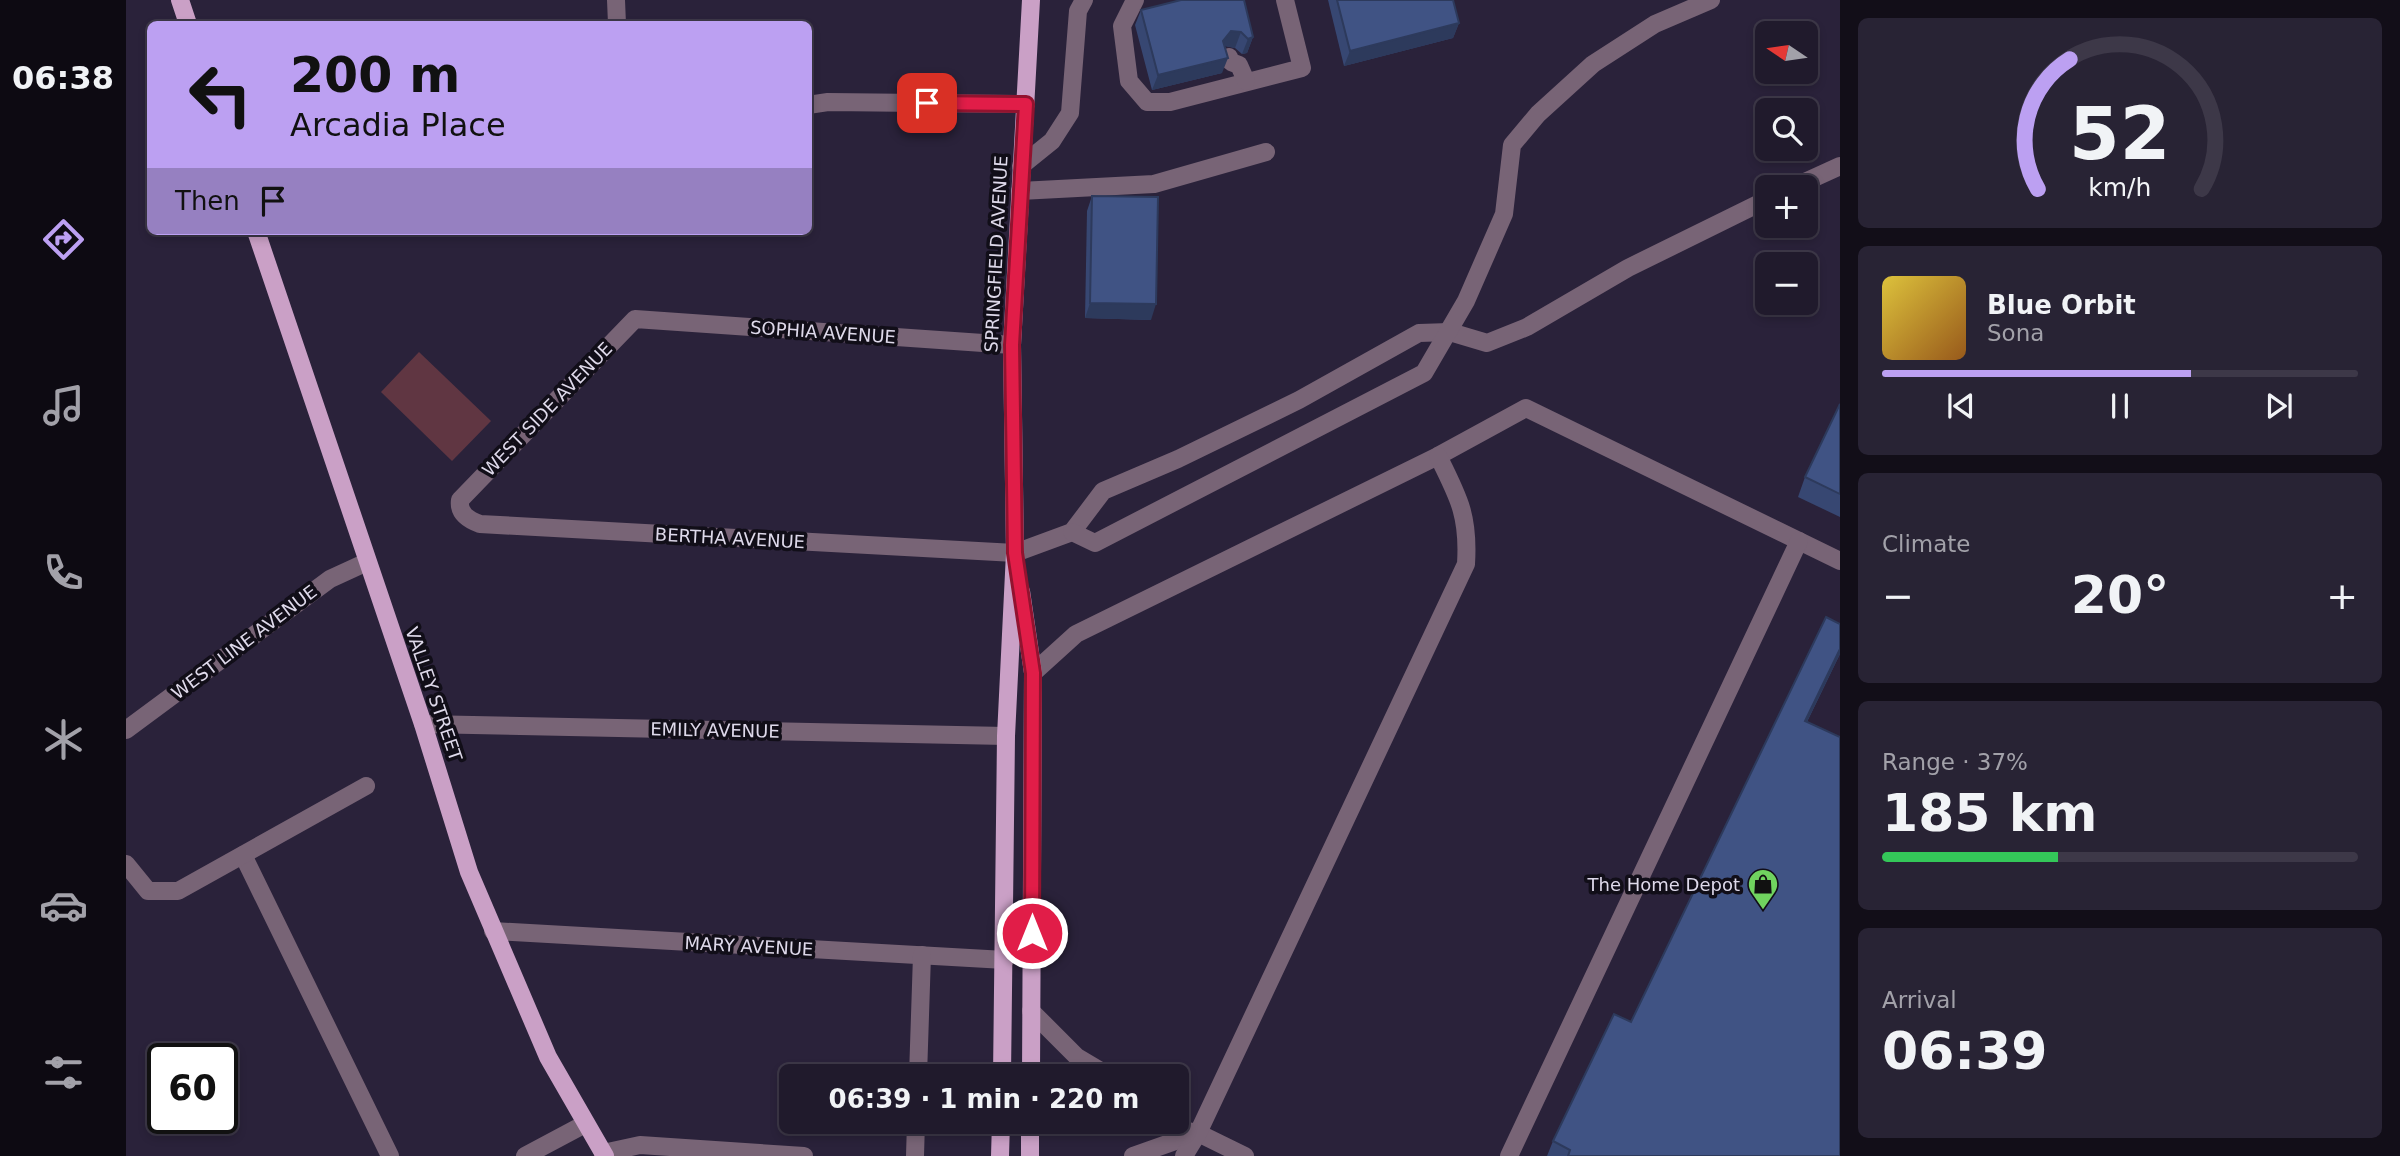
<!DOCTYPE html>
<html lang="en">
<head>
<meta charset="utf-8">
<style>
  :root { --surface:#201a2c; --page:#282334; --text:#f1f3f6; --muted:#a2a1a9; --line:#3d3848; --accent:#bca0f2 }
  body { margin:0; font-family:"DejaVu Sans",sans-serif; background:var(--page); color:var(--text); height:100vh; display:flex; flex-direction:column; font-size:26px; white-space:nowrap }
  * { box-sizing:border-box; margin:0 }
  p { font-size:23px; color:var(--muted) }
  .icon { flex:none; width:38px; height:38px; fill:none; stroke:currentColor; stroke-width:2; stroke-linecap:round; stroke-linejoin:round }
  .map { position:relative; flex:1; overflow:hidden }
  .panel { display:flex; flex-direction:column; gap:18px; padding:18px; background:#120e18; width:560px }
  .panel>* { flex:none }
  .guide { position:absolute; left:21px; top:21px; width:665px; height:214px; border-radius:10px; box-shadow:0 4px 10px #0003,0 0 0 2px var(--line); background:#bca0f2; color:#111; overflow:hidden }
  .needle { width:46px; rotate:283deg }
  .buttons { position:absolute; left:1629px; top:21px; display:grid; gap:14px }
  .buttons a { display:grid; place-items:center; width:63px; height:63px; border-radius:10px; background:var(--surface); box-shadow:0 4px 10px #0003,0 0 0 2px var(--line); font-size:35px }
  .speed { position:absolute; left:21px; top:1043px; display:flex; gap:14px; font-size:35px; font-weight:700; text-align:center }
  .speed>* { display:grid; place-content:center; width:91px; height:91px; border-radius:50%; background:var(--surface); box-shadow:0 4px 10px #0003,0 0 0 2px var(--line); line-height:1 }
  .speed .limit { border:4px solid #111; border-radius:10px; background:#fff; color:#111 }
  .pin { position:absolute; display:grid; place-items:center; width:60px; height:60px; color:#fff; margin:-30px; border-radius:14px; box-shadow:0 4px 10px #0006 }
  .me { position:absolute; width:77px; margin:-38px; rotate:0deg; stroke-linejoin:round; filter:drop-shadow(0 0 5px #0008) }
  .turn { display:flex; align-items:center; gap:24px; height:147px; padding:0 28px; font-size:32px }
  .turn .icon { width:91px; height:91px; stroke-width:2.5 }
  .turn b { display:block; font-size:49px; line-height:60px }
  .then { display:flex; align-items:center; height:66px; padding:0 28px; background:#0003; gap:14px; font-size:26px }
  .big { font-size:52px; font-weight:700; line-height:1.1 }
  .panel .tile { flex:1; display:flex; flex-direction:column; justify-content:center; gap:10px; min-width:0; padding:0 24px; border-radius:10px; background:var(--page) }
  .panel .dial { align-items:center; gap:0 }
  .dial svg { height:182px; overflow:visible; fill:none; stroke:var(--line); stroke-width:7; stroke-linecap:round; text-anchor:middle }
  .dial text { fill:var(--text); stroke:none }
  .song { display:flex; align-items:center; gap:21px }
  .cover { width:84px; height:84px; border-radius:10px; background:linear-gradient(135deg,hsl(50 70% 55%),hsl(30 70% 35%)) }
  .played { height:7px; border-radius:4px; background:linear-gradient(90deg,var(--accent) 65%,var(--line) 65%) }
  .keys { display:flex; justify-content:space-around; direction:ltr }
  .heat { display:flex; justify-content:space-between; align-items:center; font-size:38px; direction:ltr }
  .charge { height:10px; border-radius:5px; background:linear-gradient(90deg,#34c759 37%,var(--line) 0) }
  .trip { position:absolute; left:653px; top:1064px; width:410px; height:70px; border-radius:10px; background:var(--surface); box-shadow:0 4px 10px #0003,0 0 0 2px var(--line); font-weight:700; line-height:70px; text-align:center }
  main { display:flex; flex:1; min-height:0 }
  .menu { display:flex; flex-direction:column; width:126px; justify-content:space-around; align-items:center; background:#0d0a12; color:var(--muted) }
  .menu .icon { width:49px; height:49px }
  .menu .active { color:var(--accent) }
  .menu b { font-size:32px; color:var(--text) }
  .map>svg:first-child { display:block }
  .garden { fill:#603642 }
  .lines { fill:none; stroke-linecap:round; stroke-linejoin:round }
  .minor { stroke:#786476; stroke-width:18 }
  .major { stroke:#caa0c6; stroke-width:18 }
  .wall { fill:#374772 }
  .shaded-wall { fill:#2d3a5c }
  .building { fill:#405384; stroke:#2d3a5c; stroke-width:2 }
  .route-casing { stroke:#92132f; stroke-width:18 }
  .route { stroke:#e11d48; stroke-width:12 }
  .labels { text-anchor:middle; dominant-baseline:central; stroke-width:7; stroke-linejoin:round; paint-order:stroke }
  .street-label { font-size:18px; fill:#ded9ea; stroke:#110e18 }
  .poi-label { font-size:18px; fill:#ded9ea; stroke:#110e18; text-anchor:end }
</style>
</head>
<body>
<main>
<nav class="menu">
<b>06:38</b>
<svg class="icon active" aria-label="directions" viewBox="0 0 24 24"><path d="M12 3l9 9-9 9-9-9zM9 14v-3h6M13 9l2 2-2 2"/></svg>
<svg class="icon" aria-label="music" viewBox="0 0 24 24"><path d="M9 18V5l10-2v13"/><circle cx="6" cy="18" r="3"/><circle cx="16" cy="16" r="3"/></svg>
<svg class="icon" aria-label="phone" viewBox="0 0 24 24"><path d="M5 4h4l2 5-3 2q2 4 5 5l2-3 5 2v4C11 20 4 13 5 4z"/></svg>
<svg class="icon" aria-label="climate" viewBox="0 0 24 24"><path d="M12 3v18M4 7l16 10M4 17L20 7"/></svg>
<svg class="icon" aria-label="car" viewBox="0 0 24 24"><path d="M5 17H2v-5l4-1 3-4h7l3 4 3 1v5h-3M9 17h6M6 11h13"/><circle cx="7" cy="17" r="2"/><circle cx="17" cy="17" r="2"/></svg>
<svg class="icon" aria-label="filters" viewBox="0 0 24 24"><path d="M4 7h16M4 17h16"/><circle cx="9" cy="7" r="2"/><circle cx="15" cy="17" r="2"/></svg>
</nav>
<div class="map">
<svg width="1714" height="1156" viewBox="0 0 1714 1156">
  <rect width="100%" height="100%" fill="#2a223a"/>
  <polygon class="garden" points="293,352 365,421 326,461 255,392"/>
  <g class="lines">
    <g class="minor">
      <polyline points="490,0 491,24"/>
      <polyline points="1009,0 996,26 1003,81 1021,102 1044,102 1176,68 1159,0"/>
      <polyline points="1103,57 1105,62 1113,65 1120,81"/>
      <polyline points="682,105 702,102 900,104"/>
      <polyline points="895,166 926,141 944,113 952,11 958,0"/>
      <polyline points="1668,187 1714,166"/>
      <polyline points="894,191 1028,184 1140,152"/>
      <path d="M886 345 509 319 334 500C332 514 343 520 354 524L889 553 946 532 977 491 1052 459 1173 400 1293 333 1324 332 1361 343 1401 327 1502 268 1642 199"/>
      <polyline points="946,532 969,543 1298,373 1340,301 1378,214 1386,145 1412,114 1467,64 1529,24 1585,0"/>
      <polyline points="907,673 950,634 1312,456 1400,408 1714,561"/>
      <polyline points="297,724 880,736"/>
      <polyline points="0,730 204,579 241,562"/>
      <polyline points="117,855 264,1156"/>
      <polyline points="0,864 22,891 52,891 240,786"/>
      <polyline points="367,931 879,960"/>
      <polyline points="905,1011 951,1057 983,1076"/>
      <polyline points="792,1076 796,955"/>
      <polyline points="875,1122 1037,1126 1072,1133 1119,1156"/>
      <polyline points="477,1153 514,1145 678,1156"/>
      <polyline points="399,1156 459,1124"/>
      <polyline points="789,1156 790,1122"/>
      <polyline points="1007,1156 1072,1133"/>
      <path d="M1058 1156 1072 1133 1340 564C1343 516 1333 498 1312 456"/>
      <polyline points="1383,1156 1673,541"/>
    </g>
    <g class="major">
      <polyline points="54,0 62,24"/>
      <polyline points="130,231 297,724 343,872 422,1057 479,1156"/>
      <polyline points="895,591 907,673 905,1076"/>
      <polyline points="876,1076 880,736 889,553 886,345 905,0"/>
      <polyline points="874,1156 875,1122"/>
      <polyline points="904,1156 904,1122"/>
    </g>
  </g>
  <g class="wall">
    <polygon points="1055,0 1127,37 1121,53 1116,54 1109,48 1099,46 1096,73 1026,90 1009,25 1015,10"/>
    <polygon points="1202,0 1327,0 1333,23 1327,38 1218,66"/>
    <polygon points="966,196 1025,320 959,318 961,211"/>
    <polygon points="1714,404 1714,517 1672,497 1679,477"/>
    <polygon points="1714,624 1714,654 1681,722 1714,1156 1421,1156 1427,1141 1505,1022"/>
  </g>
  <g class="shaded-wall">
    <polygon points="1333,23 1327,38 1218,66 1224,51"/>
    <polygon points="1105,31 1115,32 1109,48 1099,46 1092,56 1097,41"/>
    <polygon points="1127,37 1121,53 1116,54 1122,39"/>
    <polygon points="1102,58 1096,73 1026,90 1032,75"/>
    <polygon points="964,303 1030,304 1025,320 959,318"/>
    <polygon points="1714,649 1714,654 1672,740 1679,721"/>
  </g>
  <g class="building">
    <polygon points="1055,0 1118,0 1127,37 1122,39 1115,32 1105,31 1097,41 1102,58 1032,75 1015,10"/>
    <polygon points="1211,0 1327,0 1333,23 1224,51"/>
    <polygon points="966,196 1032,197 1030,304 964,303"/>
    <polygon points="1714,404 1714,494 1679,477"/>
    <polygon points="1700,617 1714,624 1714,649 1679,721 1714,737 1714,1156 1442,1156 1444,1150 1427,1141 1488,1014 1505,1022"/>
  </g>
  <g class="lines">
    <g class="route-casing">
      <polyline id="route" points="801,103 900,104 886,345 889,553 907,673 906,933"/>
    </g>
    <use href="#route" class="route"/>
  </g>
  <defs>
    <g id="shop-pin" transform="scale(1.575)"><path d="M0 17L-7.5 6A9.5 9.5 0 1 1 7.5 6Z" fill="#70d35f" stroke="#110e18"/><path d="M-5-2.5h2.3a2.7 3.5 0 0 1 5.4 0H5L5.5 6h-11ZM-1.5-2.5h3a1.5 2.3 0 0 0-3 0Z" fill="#111"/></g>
  </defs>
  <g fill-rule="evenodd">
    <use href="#shop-pin" x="1637" y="884"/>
  </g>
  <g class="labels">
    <g class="street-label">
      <text transform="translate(870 254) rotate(-87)">SPRINGFIELD AVENUE</text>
      <text transform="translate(697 332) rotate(4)">SOPHIA AVENUE</text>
      <text transform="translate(421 409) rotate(-46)">WEST SIDE AVENUE</text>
      <text transform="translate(604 538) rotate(3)">BERTHA AVENUE</text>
      <text transform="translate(118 642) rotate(-37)">WEST LINE AVENUE</text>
      <text transform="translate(308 694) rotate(71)">VALLEY STREET</text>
      <text transform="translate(589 730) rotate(1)">EMILY AVENUE</text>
      <text transform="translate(623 946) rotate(3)">MARY AVENUE</text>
    </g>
    <g class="poi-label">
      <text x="1614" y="884">The Home Depot</text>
    </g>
  </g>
</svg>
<div class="buttons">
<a><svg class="needle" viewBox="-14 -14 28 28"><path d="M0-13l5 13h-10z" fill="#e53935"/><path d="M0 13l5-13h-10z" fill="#a2a1a9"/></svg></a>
<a><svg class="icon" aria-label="search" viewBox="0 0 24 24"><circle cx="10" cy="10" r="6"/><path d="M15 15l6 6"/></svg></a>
<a>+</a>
<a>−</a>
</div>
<div class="speed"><div class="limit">60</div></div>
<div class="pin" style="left:801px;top:103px;background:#d93025"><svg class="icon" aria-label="arrive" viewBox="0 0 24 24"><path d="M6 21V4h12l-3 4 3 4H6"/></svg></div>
<svg class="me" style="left:906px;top:933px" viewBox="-20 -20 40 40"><circle r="17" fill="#e11d48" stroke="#fff" stroke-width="3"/><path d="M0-11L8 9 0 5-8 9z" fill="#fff"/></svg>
<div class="trip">06:39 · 1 min · 220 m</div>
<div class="guide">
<div class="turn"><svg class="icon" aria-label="left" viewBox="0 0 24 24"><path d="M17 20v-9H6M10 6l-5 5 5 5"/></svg><div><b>200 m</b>Arcadia Place</div></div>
<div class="then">Then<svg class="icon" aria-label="arrive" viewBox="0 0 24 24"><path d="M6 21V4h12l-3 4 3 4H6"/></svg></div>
</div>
</div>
<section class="panel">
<div class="tile dial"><svg viewBox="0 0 100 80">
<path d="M14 69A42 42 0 1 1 86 69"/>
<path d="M14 69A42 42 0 0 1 28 12" stroke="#bca0f2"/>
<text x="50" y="56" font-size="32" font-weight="700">52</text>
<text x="50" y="72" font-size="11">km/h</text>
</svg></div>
<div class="tile">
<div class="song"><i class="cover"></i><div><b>Blue Orbit</b><p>Sona</p></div></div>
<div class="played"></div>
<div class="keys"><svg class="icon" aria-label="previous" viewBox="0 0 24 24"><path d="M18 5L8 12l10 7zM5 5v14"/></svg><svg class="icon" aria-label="pause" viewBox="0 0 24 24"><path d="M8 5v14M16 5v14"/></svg><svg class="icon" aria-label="next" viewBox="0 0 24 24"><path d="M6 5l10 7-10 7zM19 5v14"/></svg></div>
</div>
<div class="tile"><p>Climate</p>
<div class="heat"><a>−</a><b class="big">20°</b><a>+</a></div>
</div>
<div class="tile"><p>Range · 37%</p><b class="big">185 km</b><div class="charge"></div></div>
<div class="tile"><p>Arrival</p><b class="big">06:39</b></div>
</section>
</main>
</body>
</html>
